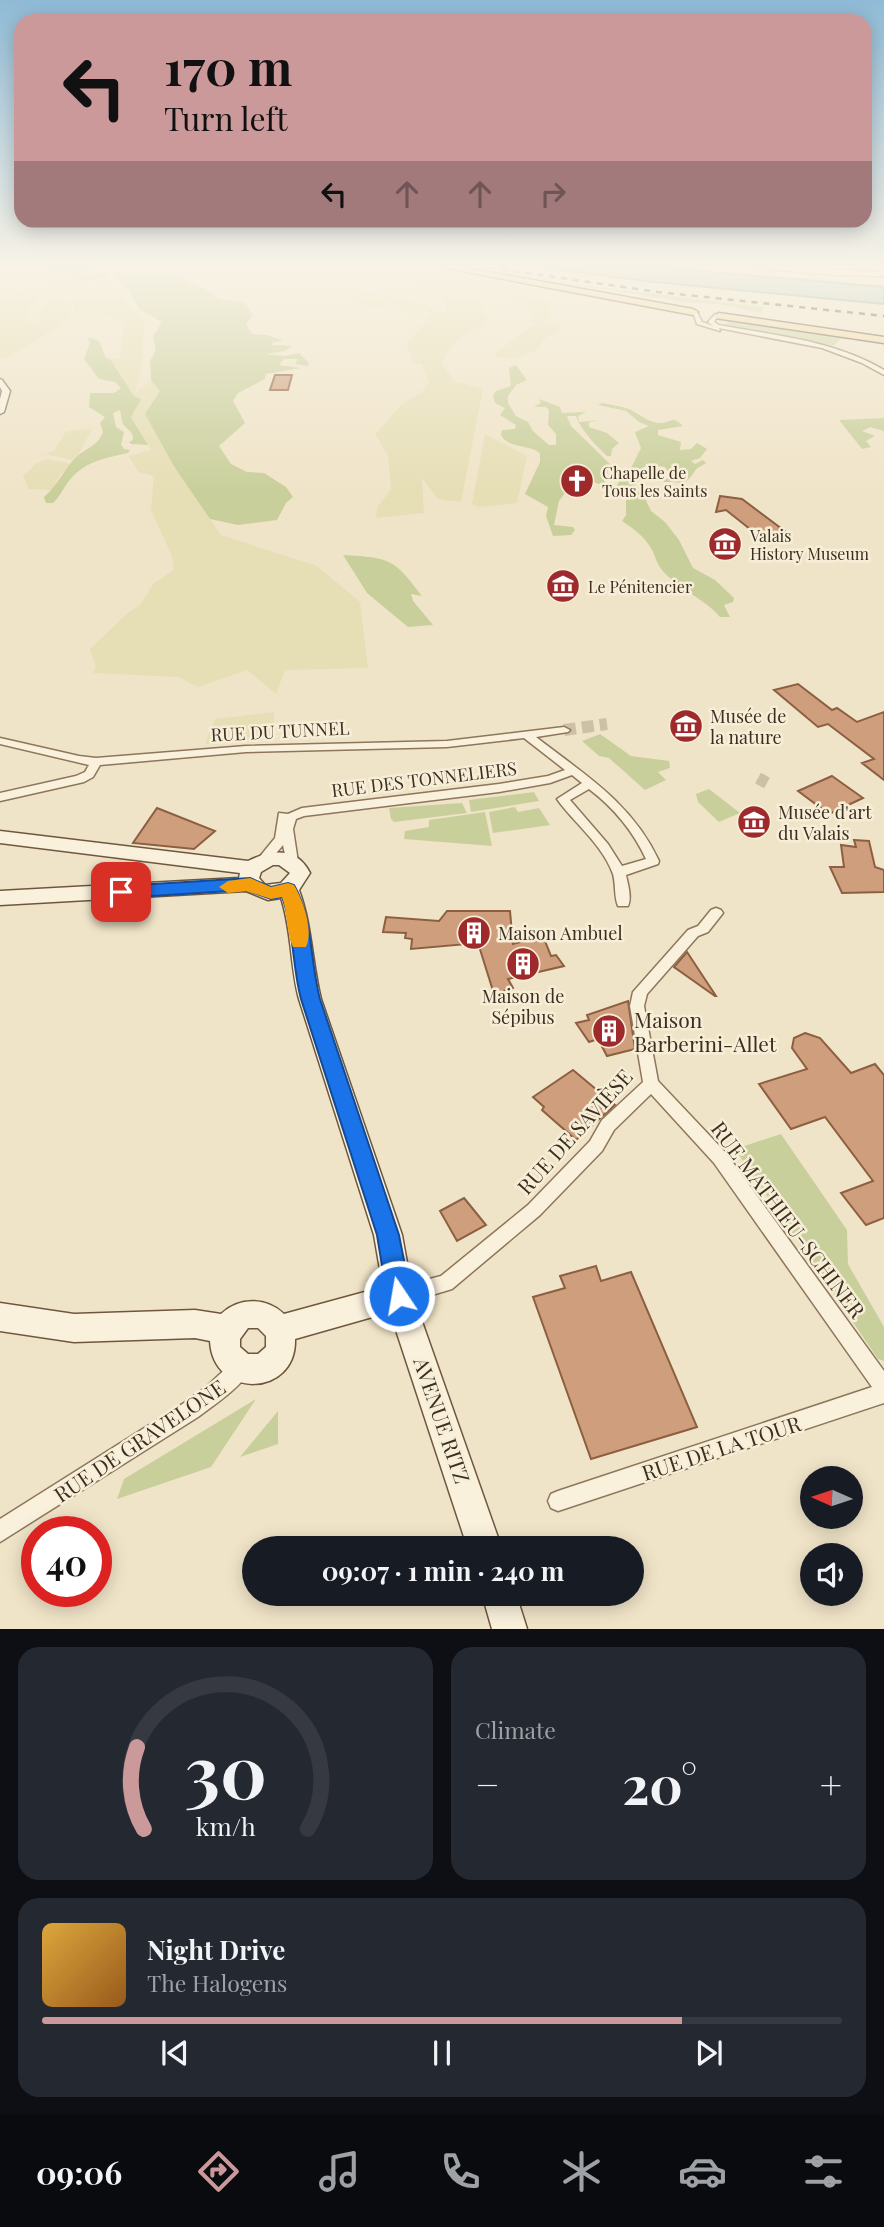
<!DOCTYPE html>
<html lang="en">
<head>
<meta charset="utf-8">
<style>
  :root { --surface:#171b24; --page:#242831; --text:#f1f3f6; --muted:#9ea1a6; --line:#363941; --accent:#cc999b }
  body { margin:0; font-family:"Playfair Display",serif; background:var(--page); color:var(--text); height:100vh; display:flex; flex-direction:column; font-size:26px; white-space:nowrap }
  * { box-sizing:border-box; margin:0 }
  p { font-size:23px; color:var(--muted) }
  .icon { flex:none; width:38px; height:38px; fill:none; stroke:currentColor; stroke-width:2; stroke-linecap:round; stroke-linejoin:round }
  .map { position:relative; height:1629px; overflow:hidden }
  .details { display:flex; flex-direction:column; gap:18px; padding:18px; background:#0d0f14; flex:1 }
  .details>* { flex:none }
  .top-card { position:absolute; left:14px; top:14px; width:858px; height:214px; border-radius:21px; box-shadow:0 4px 18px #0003; background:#cc999b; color:#111; overflow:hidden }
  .needle { width:46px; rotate:273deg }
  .fabs { position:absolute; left:800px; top:1466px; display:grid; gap:14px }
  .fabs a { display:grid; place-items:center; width:63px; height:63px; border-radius:50%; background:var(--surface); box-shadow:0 4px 18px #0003; font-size:35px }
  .speed { position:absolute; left:21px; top:1516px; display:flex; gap:14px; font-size:35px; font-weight:700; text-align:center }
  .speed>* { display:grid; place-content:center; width:91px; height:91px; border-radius:50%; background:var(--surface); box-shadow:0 4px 18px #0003; line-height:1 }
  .speed .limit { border:10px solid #d22; background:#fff; color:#111 }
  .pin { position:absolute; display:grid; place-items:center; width:60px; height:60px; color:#fff; margin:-30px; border-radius:14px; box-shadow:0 4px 10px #0006 }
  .me { position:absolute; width:77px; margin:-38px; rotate:348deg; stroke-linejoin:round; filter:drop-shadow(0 0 5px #0008) }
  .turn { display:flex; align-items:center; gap:24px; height:147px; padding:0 35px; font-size:32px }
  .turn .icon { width:91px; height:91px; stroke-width:2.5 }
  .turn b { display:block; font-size:49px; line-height:60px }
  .lanes { display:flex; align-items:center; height:66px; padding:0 35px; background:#0003; justify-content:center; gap:35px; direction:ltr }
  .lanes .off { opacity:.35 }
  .big { font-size:52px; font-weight:700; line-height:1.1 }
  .details .tile { flex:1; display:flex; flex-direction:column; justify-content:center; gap:10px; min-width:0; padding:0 24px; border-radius:21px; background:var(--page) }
  .details .dial { align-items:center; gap:0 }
  .dial svg { height:182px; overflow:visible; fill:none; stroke:var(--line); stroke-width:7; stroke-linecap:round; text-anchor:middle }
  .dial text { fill:var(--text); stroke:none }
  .song { display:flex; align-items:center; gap:21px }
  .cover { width:84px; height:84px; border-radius:10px; background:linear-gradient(135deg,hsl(40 70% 55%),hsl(30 70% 35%)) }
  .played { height:7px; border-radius:4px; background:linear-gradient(90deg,var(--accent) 80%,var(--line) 80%) }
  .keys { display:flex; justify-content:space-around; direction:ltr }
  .heat { display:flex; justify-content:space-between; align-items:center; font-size:38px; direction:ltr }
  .details .tiles { flex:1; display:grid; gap:18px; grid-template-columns:1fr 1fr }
  .tile:last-child { grid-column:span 2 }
  .trip { position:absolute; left:242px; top:1536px; width:402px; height:70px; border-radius:35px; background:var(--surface); box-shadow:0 4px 18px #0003; font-weight:700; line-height:70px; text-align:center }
  .dock { display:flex; height:112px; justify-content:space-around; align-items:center; background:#090b0e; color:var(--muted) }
  .dock .icon { width:49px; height:49px }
  .dock .active { color:var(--accent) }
  .dock b { font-size:32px; color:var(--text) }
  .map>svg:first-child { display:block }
  .farmland { fill:#e6deb5 }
  .green { fill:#c9cf9b }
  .cemetery { fill:#bfc49a }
  .water { fill:#a9c4bc; stroke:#6f938a; stroke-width:2 }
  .building { fill:#cf9f7d; stroke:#8d5f41; stroke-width:2 }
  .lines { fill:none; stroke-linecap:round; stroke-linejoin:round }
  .street-tunnel { stroke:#ccc0a6; stroke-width:12; stroke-dasharray:12 6; stroke-linecap:butt }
  .street-casing { stroke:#8d765c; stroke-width:3 }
  .secondary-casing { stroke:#6f573f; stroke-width:3 }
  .primary-casing { stroke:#5b4430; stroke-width:3 }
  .street { fill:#faf1dc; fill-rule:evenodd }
  .secondary { fill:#faf1dc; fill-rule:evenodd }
  .primary { fill:#f3d9a0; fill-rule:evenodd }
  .rail { stroke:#3d2e20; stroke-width:2.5; stroke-dasharray:6 6; stroke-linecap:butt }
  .route { fill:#1a73e8; stroke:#114b97; stroke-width:2 }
  .slow { fill:#f59e0b }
  .labels { text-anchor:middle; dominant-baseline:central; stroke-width:5; stroke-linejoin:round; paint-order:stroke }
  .far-poi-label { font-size:16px; fill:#3d2e20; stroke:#f7eed8; text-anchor:start }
  .poi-label { font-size:18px; fill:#3d2e20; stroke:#f7eed8; text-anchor:start }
  .street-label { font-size:18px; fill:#3d2e20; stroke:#f7eed8 }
  .near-poi-label { font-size:21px; fill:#3d2e20; stroke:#f7eed8; text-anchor:start }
  .near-street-label { font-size:21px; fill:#3d2e20; stroke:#f7eed8 }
</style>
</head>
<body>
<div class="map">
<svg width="884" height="1629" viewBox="0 0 884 1629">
  <rect width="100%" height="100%" fill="#f0e4c8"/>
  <g class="farmland">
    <polygon points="0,264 13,264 85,285 108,281 130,309 144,319 143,355 135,394 151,380 158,386 160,391 155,399 175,468 221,535 317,566 360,602 368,668 285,670 276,694 247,670 198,687 178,677 93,673 96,667 90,649 129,612 140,605 154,583 174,570 172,556 151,510 154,476 139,472 128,456 151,450 131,416 134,396 110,359 120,358 124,322 99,313 75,314 70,290 0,272"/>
    <polygon points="231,264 257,264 263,281 230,279"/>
    <polygon points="387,264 408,264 518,287 525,296 542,299 550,304 546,307 552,314 547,321 561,327 556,330 558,332 544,339 538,350 515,358 497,357 495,353 537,323 529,321 534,319 527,313 530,312 525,306 530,304 526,300 476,294 474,297 481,298 485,316 490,316 483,326 465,333 451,347 442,363 454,381 483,389 461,502 438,499 422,478 424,513 376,518 377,508 391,489 388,456 375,434 402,404 422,392 429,383 422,364 414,364 406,344 433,314 424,308 422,314 400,311 400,305 389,302 378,308 347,301 365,291 430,307 437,313 445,312 447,298 419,291 421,284 402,280"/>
    <polygon points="6,286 38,299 24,318 32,323 37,322 44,307 51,300 49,298 66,302 72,307 71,316 57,328 6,358 0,357 0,290"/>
    <polygon points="92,429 78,455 72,460 45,454 54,451 66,431"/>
    <polygon points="485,434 527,456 517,503 479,507 472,504"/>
    <polygon points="47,459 72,464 71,467 61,474 52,490 29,489 23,476 37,463"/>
    <polygon points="274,712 273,738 205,744 215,719"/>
  </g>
  <g class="green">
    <polygon points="102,264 160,264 184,276 185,280 212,293 218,299 245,303 253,315 246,324 252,334 267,335 284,341 273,342 272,345 292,346 284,351 266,354 284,356 299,353 309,363 308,366 295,364 298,359 284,359 279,365 301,368 266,374 265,379 238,393 233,401 245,423 219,446 231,464 247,472 264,473 286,487 293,497 286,503 277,520 238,525 210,519 175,468 145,414 160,391 151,380 150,361 156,350 153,336 162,322 139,309 129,290 114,278 117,275"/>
    <polygon points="564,283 565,283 763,307 762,313 718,304 684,302"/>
    <polygon points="733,318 844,336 833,346 723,326"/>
    <path d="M91 338 99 341 106 358 110 359 134 396 141 399 131 417 148 445 131 444 129 442 133 440C133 430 128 431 123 424 121 419 121 413 120 410L113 413 116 427 124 432 121 445 124 449 130 450 128 453C106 458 84 461 69 481 63 488 60 497 53 503H46L44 497C57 486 64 470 75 458 86 448 98 446 103 432L100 423 105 417 89 407 90 393H114L121 388 115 382 99 379 84 359 90 343 87 339Z"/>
    <path d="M516 365 527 380 516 385 508 396V403L516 416 528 422 533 431 549 445H556V434L548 425 549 410 546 407H534L541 403 539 399 560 407 562 413 586 412 578 416 579 422 600 420 589 422V427L607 433 619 443 612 449 611 456H607C596 445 581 431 576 416H567L571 426 610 464 604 484C588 485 583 470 566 475L562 479 565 493 559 501 554 525 573 527 575 530 571 535 553 536 546 516 548 507 525 494 540 462V453C528 444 509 449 501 435L502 430 515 429 516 425 500 415 505 408 495 403 493 395 496 391 511 386 509 368Z"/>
    <path d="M602 403C611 405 621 406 629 409 640 414 647 422 659 423 671 424 671 414 683 426L658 430V435L681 442 680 450 691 449 697 443 707 449 700 458 691 461 695 464 703 460 706 463 696 469C686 486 684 482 664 482L663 481 671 476 665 467 647 464 644 468 652 469 653 473 639 480 632 490 643 494 651 511 665 522 679 540 693 568 715 580 734 598 733 602 724 605 730 617H720C705 599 678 589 662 570 657 564 655 556 652 550 644 536 634 529 622 521L626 515V498L617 495 615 491 620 479 630 470 641 448 635 432 649 426 639 422 626 411 598 405Z"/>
    <polygon points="884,418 884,431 870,427 862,431 875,436 866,441 871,447 862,449 839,420"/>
    <path d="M343 555C391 558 393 558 422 596L411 594 413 601 433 625 408 627 367 593Z"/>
    <polygon points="600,734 631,756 669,761 670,768 658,772 666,780 645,790 609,758 599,756 582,741"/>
    <polygon points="709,789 740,813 719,822 698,802 696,794"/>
    <polygon points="534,792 539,801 471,812 469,800"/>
    <polygon points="462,803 467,813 394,822 391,819 389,808"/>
    <polygon points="515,807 518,812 539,808 550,825 493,833 489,812"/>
    <polygon points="485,812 492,846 404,839 405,831 429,827 429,820"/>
    <polygon points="781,1134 847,1230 848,1264 884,1327 884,1361 878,1359 735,1149"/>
    <polygon points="256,1399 211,1467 117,1499 124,1479"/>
    <polygon points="278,1411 278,1444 240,1457"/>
  </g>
  <polygon class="cemetery" points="23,264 73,264 88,270 102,272 110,277 84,281"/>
  <polygon class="water" points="516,264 624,264 884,287 884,304 645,281"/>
  <g class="building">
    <polygon points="275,375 292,375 288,390 270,390"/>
    <polygon points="720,496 742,499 786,532 760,537 726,510 716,512"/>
    <polygon points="798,684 832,710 837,708 857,722 884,712 884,780 862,763 874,759 828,724 818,727 774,690"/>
    <polygon points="832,776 863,798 829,814 798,791"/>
    <polygon points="157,808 215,831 194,849 133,843"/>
    <polygon points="854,840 869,841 875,867 884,870 884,892 842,893 830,867 844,867 841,845 856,847"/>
    <polygon points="447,911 510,911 513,944 543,936 551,956 556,955 564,966 508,979 513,988 494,994 478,943 411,949 412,939 405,938 406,933 383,932 386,917 439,921"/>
    <polygon points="687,952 716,996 715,996 674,967"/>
    <polygon points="628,1001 635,1049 607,1056 598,1039 589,1042 576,1023 589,1020 587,1015"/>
    <polygon points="805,1033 820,1038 851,1073 875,1064 884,1075 884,1218 866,1225 841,1193 873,1181 825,1117 791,1129 759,1084 807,1069 792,1048 794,1038"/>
    <polygon points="573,1070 615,1105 576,1140 542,1110 544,1107 533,1097"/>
    <polygon points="464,1198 486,1225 457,1241 440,1211"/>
    <polygon points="596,1266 601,1281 631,1272 697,1427 591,1459 533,1297 565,1288 560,1276"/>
  </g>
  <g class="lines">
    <g class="street-tunnel">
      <polyline points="564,730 607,724"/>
      <polyline points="758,778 767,783"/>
    </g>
    <g class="street-casing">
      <g id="street">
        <polygon points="712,264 884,272 884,276 835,275"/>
        <path d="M693 312H697L702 322 713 326 708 322 715 314 718 316 714 322 719 325C776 336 833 340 884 370V375L862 363 822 348 719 328 720 331 697 324Z"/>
        <polygon points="0,379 2,380 10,391 4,412 0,414 0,399 2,391 0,387"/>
        <path d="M564 727 570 730 568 732 536 737C585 775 632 803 659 861L658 864 626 875C628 885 632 897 628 906H618C614 896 616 885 613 874 602 844 575 824 557 799L582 783 572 775 550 783 499 792 304 816 296 819 293 829 298 862 297 865H287L283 845 268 863 263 864 257 860 275 838 279 813 288 814 302 808 499 784 548 776 565 770 524 738 447 747 246 752 100 765 93 777 84 782 0 801V793L76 776 85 772 89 765 0 744V738L79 756 96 758 246 746 447 741ZM589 789C614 808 633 831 646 859L622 866 608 844 570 800Z"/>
        <polygon points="716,908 721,910 723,913 708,932 698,936 647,994 644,1006 658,1081 726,1153 884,1371 884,1403 558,1511 551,1508 548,1501 551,1494 558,1491 872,1387 714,1163 651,1094 614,1130 602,1151 540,1215 452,1289 399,1305 393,1302 390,1296 393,1290 399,1287 441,1276 528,1205 590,1141 602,1120 643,1082 630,1006 633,992 688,930 698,926 711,910"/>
        <path d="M241 1358 248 1361 251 1368C243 1386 214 1405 198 1417L0 1542V1519L184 1403 206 1387 234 1361Z"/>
      </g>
    </g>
    <g class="secondary-casing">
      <g id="secondary">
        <path d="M0 831 248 861C272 849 297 847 310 873L299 890C312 925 312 963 321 999L402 1235 413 1296 502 1549H468L390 1312 295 1339C297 1397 213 1400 210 1341L195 1338 74 1342 0 1331V1303L74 1314 195 1310 221 1314C239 1297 266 1297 284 1314L383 1287 374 1235 299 999C290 966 292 930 281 898L268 900 246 891 0 905V891L239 878 240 873 0 843ZM273 865H279L290 873 281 883 265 885 259 878 261 872ZM248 1328H258L266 1336V1347L258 1354H248L240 1347V1339Z"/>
        <polygon points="482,1594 516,1594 527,1629 492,1629"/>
      </g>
    </g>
    <g class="primary-casing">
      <g id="primary">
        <polygon points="424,264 444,264 693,309 698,312 693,315"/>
        <polygon points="719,313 884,337 884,343 715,318 714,316"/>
      </g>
    </g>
    <use href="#street" class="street"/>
    <use href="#secondary" class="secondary"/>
    <use href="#primary" class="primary"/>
    <polyline class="rail" points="466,264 658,292 884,316"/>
  </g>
  <linearGradient id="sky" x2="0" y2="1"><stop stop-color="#8fbad6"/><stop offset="0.54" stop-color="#f8f3e6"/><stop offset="1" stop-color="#f8f3e6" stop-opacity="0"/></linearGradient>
  <rect width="884" height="492" fill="url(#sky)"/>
  <path class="route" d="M250 878 271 887 288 883 294 885C313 918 310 962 320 999L399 1235 411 1296 408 1304 399 1308 391 1304 387 1296 377 1235 301 999C292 965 294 929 282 897L271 899 246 890 121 898 112 892 121 886Z"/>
  <path class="slow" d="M250 878 271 887 288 883 294 885C303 900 314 931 306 947H293C286 932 288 913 282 897L271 899 246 891 228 893 219 887 228 881Z"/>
  <defs>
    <g id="church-disc" transform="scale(1.75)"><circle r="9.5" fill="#9e2a2b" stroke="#f7eed8"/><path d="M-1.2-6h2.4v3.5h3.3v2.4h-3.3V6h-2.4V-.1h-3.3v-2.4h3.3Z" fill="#fff"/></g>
    <g id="museum-disc" transform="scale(1.75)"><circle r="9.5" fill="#9e2a2b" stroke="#f7eed8"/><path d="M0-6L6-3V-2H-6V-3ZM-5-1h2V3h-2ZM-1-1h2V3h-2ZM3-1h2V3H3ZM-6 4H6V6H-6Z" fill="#fff"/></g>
    <g id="building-disc" transform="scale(1.75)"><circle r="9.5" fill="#9e2a2b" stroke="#f7eed8"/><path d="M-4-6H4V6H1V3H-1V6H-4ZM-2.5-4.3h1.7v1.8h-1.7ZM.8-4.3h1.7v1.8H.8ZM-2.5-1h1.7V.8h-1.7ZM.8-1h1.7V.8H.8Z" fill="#fff"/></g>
  </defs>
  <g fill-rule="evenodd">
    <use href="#church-disc" x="577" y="481"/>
    <use href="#museum-disc" x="725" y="544"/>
    <use href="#museum-disc" x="563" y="586"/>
    <use href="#museum-disc" x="686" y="726"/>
    <use href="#museum-disc" x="754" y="822"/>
    <use href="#building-disc" x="474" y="933"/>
    <use href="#building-disc" x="523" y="964"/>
    <use href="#building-disc" x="609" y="1031"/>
  </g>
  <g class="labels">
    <g class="far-poi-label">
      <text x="602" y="472">Chapelle de<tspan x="602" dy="18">Tous les Saints</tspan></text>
      <text x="750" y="535">Valais<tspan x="750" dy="18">History Museum</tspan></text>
      <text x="588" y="586">Le Pénitencier</text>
    </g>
    <g class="poi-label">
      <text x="710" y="716">Musée de<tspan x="710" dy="21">la nature</tspan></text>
      <text x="778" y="812">Musée d'art<tspan x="778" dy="21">du Valais</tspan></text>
      <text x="498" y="933">Maison Ambuel</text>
      <text x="523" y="996" text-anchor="middle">Maison de<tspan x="523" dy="21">Sépibus</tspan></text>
    </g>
    <g class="street-label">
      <text transform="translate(280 731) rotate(-3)">RUE DU TUNNEL</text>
      <text transform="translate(424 779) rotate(-7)">RUE DES TONNELIERS</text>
    </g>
    <g class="near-poi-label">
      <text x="634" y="1019">Maison<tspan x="634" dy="24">Barberini-Allet</tspan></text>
    </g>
    <g class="near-street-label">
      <text transform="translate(574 1131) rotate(-48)">RUE DE SAVIÈSE</text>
      <text transform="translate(789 1219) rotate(53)">RUE MATHIEU-SCHINER</text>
      <text transform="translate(443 1420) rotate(71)">AVENUE RITZ</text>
      <text transform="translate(139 1440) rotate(-34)">RUE DE GRAVELONE</text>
      <text transform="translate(721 1447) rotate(-18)">RUE DE LA TOUR</text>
    </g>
  </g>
</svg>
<div class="fabs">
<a><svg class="needle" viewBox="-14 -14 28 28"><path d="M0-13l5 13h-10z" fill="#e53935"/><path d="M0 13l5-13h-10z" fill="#9ea1a6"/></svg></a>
<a><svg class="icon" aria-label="sound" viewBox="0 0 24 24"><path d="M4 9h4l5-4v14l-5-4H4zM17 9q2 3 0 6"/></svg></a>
</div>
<div class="speed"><div class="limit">40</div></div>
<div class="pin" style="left:121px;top:892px;background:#d93025"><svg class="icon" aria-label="arrive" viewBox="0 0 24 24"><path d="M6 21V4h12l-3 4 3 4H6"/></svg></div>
<svg class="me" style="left:399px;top:1296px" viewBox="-20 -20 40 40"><circle r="17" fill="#1a73e8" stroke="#fff" stroke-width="3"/><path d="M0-11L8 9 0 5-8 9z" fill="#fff"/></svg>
<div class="trip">09:07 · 1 min · 240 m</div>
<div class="top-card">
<div class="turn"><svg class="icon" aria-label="left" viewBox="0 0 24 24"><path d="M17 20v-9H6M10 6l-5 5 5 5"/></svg><div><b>170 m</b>Turn left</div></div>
<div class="lanes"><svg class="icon" aria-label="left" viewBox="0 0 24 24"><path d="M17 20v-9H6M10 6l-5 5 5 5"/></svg><svg class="icon off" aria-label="ahead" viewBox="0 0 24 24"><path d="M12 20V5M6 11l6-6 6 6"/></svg><svg class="icon off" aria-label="ahead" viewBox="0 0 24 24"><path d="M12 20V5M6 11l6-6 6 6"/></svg><svg class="icon off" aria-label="right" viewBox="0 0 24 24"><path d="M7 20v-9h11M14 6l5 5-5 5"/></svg></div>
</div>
</div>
<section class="details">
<div class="tiles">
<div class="tile dial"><svg viewBox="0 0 100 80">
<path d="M14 69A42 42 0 1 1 86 69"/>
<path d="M14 69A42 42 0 0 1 11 33" stroke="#cc999b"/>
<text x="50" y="56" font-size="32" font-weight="700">30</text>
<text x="50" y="72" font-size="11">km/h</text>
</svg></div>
<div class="tile"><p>Climate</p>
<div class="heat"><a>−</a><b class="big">20°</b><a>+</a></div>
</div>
<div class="tile">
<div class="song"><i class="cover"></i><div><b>Night Drive</b><p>The Halogens</p></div></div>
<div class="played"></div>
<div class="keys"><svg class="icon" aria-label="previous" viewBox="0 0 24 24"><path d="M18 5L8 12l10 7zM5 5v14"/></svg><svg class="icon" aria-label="pause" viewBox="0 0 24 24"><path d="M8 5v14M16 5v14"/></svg><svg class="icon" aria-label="next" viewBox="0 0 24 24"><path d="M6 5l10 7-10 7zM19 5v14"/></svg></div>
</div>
</div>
</section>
<nav class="dock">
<b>09:06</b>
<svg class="icon active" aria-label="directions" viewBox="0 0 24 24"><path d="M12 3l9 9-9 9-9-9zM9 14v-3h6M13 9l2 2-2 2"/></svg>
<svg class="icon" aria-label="music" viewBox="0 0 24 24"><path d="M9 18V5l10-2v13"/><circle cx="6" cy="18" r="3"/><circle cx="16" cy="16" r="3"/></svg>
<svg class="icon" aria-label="phone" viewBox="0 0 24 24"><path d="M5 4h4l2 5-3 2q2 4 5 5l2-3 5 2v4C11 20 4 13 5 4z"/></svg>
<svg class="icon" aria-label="climate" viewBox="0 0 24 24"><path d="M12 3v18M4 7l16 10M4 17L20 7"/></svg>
<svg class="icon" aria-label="car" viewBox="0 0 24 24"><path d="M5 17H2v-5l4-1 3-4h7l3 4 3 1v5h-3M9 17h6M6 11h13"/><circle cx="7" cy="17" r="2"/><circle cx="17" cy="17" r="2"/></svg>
<svg class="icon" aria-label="filters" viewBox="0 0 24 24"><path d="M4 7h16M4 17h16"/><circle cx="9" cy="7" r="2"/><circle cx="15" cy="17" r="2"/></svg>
</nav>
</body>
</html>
